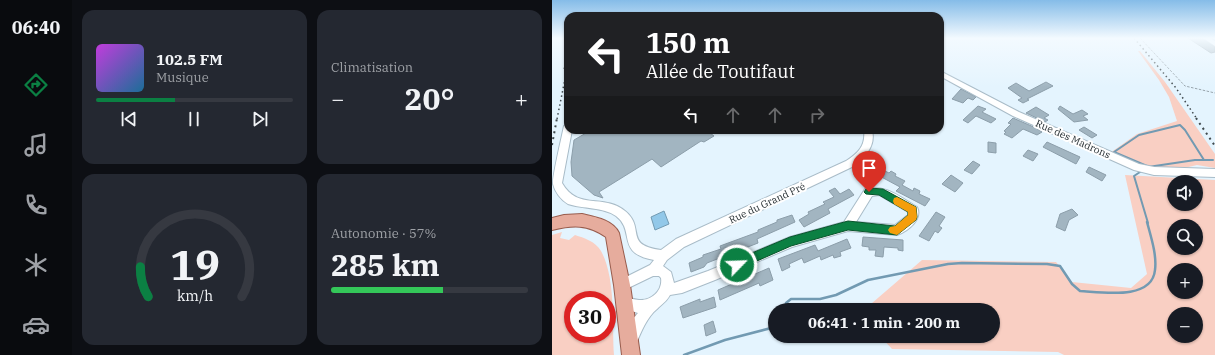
<!DOCTYPE html>
<html lang="fr">
<head>
<meta charset="utf-8">
<style>
  :root { --surface:#171b24; --page:#242831; --text:#f1f3f6; --muted:#9ea1a6; --line:#363941; --accent:#0b8043 }
  body { margin:0; font-family:"IBM Plex Serif",serif; background:var(--page); color:var(--text); height:100vh; display:flex; flex-direction:column; font-size:15px; white-space:nowrap }
  * { box-sizing:border-box; margin:0 }
  p { font-size:13px; color:var(--muted) }
  .icon { flex:none; width:22px; height:22px; fill:none; stroke:currentColor; stroke-width:2; stroke-linecap:round; stroke-linejoin:round }
  .map { position:relative; flex:1; overflow:hidden }
  .panel { display:flex; flex-direction:column; gap:10px; padding:10px; background:#0d0f14; width:480px }
  .panel>* { flex:none }
  .guide { position:absolute; left:12px; top:12px; width:380px; height:122px; border-radius:12px; box-shadow:0 1px 3px #0004; background:#202124; color:#fff; overflow:hidden }
  .buttons { position:absolute; left:615px; top:175px; display:grid; gap:8px }
  .buttons a { display:grid; place-items:center; width:36px; height:36px; border-radius:50%; background:var(--surface); box-shadow:0 1px 3px #0004; font-size:20px }
  .speed { position:absolute; left:12px; top:291px; display:flex; gap:8px; font-size:20px; font-weight:700; text-align:center }
  .speed>* { display:grid; place-content:center; width:52px; height:52px; border-radius:50%; background:var(--surface); box-shadow:0 1px 3px #0004; line-height:1 }
  .speed .limit { border:6px solid #d22; background:#fff; color:#111 }
  .pin { position:absolute; display:grid; place-items:center; width:34px; height:34px; color:#fff; margin:-41px -17px; border-radius:50% 50% 50% 0; rotate:-45deg; box-shadow:0 0 4px #0007 }
  .pin .icon { rotate:45deg }
  .me { position:absolute; width:44px; margin:-22px; rotate:66deg; stroke-linejoin:round; filter:drop-shadow(0 0 3px #0008) }
  .turn { display:flex; align-items:center; gap:14px; height:84px; padding:0 16px; font-size:18px }
  .turn .icon { width:52px; height:52px; stroke-width:2.5 }
  .turn b { display:block; font-size:28px; line-height:34px }
  .lanes { display:flex; align-items:center; height:38px; padding:0 16px; background:#0003; justify-content:center; gap:20px; direction:ltr }
  .lanes .off { opacity:.35 }
  .big { font-size:30px; font-weight:700; line-height:1.1 }
  .panel .widget { flex:1; display:flex; flex-direction:column; justify-content:center; gap:6px; min-width:0; padding:0 14px; border-radius:12px; background:var(--page) }
  .panel .dial { align-items:center; gap:0 }
  .dial svg { height:104px; overflow:visible; fill:none; stroke:var(--line); stroke-width:7; stroke-linecap:round; text-anchor:middle }
  .dial text { fill:var(--text); stroke:none }
  .song { display:flex; align-items:center; gap:12px }
  .cover { width:48px; height:48px; border-radius:6px; background:linear-gradient(135deg,hsl(290 70% 55%),hsl(200 70% 35%)) }
  .played { height:4px; border-radius:2px; background:linear-gradient(90deg,var(--accent) 40%,var(--line) 40%) }
  .keys { display:flex; justify-content:space-around; direction:ltr }
  .heat { display:flex; justify-content:space-between; align-items:center; font-size:22px; direction:ltr }
  .charge { height:6px; border-radius:3px; background:linear-gradient(90deg,#34c759 57%,var(--line) 0) }
  .panel .tiles { flex:1; display:grid; gap:10px; grid-template-columns:repeat(2,1fr) }
  .trip { position:absolute; left:216px; top:303px; width:232px; height:40px; border-radius:20px; background:var(--surface); box-shadow:0 1px 3px #0004; font-weight:700; line-height:40px; text-align:center }
  main { display:flex; flex:1; min-height:0 }
  .tabs { display:flex; flex-direction:column; width:72px; justify-content:space-around; align-items:center; background:#090b0e; color:var(--muted) }
  .tabs .icon { width:28px; height:28px }
  .tabs .active { color:var(--accent) }
  .tabs b { font-size:18px; color:var(--text) }
  .map>svg:first-child { display:block }
  .green { fill:#f9cfc3; fill-rule:evenodd }
  .water { fill:#92c8e9; stroke:#729ab2 }
  .lines { fill:none; stroke-linecap:round; stroke-linejoin:round }
  .stream-far1 { stroke:#729ab2; stroke-width:2 }
  .stream { stroke:#729ab2; stroke-width:2.5 }
  .building { fill:#a2b5c1; stroke:#8c9eaa }
  .minor-casing { stroke:#a9bcc8; stroke-width:2 }
  .major-casing { stroke:#985c4d; stroke-width:2 }
  .path { stroke:#99a5ad; stroke-width:1; stroke-dasharray:2.5 1.5; stroke-linecap:butt }
  .minor { fill:#fff; fill-rule:evenodd }
  .major { fill:#e6ac9d; fill-rule:evenodd }
  .rail-far1 { stroke:#3f494d; stroke-width:1.5; stroke-dasharray:1.5 3; stroke-linecap:butt }
  .rail { stroke:#3f494d; stroke-width:2; stroke-dasharray:2 4; stroke-linecap:butt }
  .route { fill:#0b8043; stroke:#07532c }
  .slow { fill:#f59e0b }
  .labels { text-anchor:middle; dominant-baseline:central; stroke-width:4; stroke-linejoin:round; paint-order:stroke }
  .street-label { font-size:10px; fill:#262e32; stroke:#fff }
</style>
</head>
<body>
<main>
<nav class="tabs">
<b>06:40</b>
<svg class="icon active" aria-label="directions" viewBox="0 0 24 24"><path d="M12 3l9 9-9 9-9-9zM9 14v-3h6M13 9l2 2-2 2"/></svg>
<svg class="icon" aria-label="music" viewBox="0 0 24 24"><path d="M9 18V5l10-2v13"/><circle cx="6" cy="18" r="3"/><circle cx="16" cy="16" r="3"/></svg>
<svg class="icon" aria-label="phone" viewBox="0 0 24 24"><path d="M5 4h4l2 5-3 2q2 4 5 5l2-3 5 2v4C11 20 4 13 5 4z"/></svg>
<svg class="icon" aria-label="climate" viewBox="0 0 24 24"><path d="M12 3v18M4 7l16 10M4 17L20 7"/></svg>
<svg class="icon" aria-label="car" viewBox="0 0 24 24"><path d="M5 17H2v-5l4-1 3-4h7l3 4 3 1v5h-3M9 17h6M6 11h13"/><circle cx="7" cy="17" r="2"/><circle cx="17" cy="17" r="2"/></svg>
</nav>
<section class="panel">
<div class="tiles">
<div class="widget">
<div class="song"><i class="cover"></i><div><b>102.5 FM</b><p>Musique</p></div></div>
<div class="played"></div>
<div class="keys"><svg class="icon" aria-label="previous" viewBox="0 0 24 24"><path d="M18 5L8 12l10 7zM5 5v14"/></svg><svg class="icon" aria-label="pause" viewBox="0 0 24 24"><path d="M8 5v14M16 5v14"/></svg><svg class="icon" aria-label="next" viewBox="0 0 24 24"><path d="M6 5l10 7-10 7zM19 5v14"/></svg></div>
</div>
<div class="widget"><p>Climatisation</p>
<div class="heat"><a>−</a><b class="big">20°</b><a>+</a></div>
</div>
<div class="widget dial"><svg viewBox="0 0 100 80">
<path d="M14 69A42 42 0 1 1 86 69"/>
<path d="M14 69A42 42 0 0 1 8 46" stroke="#0b8043"/>
<text x="50" y="56" font-size="32" font-weight="700">19</text>
<text x="50" y="72" font-size="11">km/h</text>
</svg></div>
<div class="widget"><p>Autonomie · 57%</p><b class="big">285 km</b><div class="charge"></div></div>
</div>
</section>
<div class="map">
<svg width="663" height="355" viewBox="0 0 663 355">
  <rect width="100%" height="100%" fill="#e4f4fe"/>
  <g class="green">
    <polygon points="586,51 588,51 613,82 663,154 663,168 645,165 624,170 588,166 558,153 585,134 625,121 617,97 607,80"/>
    <path d="M573 175 663 180V355H512L506 352 340 349 328 336H441V310H312L370 260 504 262 520 282 579 288 595 274ZM622 182H644V204H622ZM622 226H644V248H622ZM622 270H644V292H622ZM622 314H644V336H622Z"/>
    <path d="M10 232 8 238 17 240 23 235C32 238 43 241 49 251 64 278 60 324 62 355H0V235ZM21 300H55V334H21Z"/>
  </g>
  <polygon class="water" points="112,211 117,224 103,230 99,217"/>
  <g class="lines">
    <g class="stream-far1">
      <polyline points="595,166 562,152 587,135 628,125 633,130 652,160"/>
      <polyline points="596,167 643,160 661,160"/>
      <polyline points="591,170 582,176 596,223"/>
    </g>
    <g class="stream">
      <path d="M234 310V303L239 299H268L284 295 316 280 396 264 410 263 495 264 508 266 520 284 528 291C549 292 600 301 603 270 605 255 599 237 595 222"/>
      <polyline points="132,355 173,340 223,327"/>
    </g>
  </g>
  <g class="building">
    <polygon points="636,38 650,38 663,47 663,52 659,53"/>
    <polygon points="494,82 501,86 475,99 477,100 471,103 466,100 470,98 456,88 464,83 477,91"/>
    <polygon points="409,89 424,97 421,100 416,98 411,103 400,99"/>
    <polygon points="426,106 434,109 430,112 444,119 439,123 424,116 416,123 411,120"/>
    <polygon points="508,106 521,114 530,110 536,114 531,116 536,120 522,122 506,109"/>
    <polygon points="484,107 497,115 492,118 496,120 493,122 474,113"/>
    <polygon points="461,118 484,128 490,132 485,135 471,129 460,138 452,134 454,132 452,131 459,124 456,123"/>
    <polygon points="532,127 545,135 540,138 527,130"/>
    <polygon points="32,130 154,130 162,136 152,142 149,141 109,167 100,159 47,192 51,198 42,195 20,176 19,162 22,140 34,133"/>
    <polygon points="436,142 444,143 444,153 436,152"/>
    <polygon points="495,142 528,157 524,164 491,147"/>
    <polygon points="476,150 486,154 481,161 471,156"/>
    <polygon points="421,161 428,165 420,174 412,170"/>
    <polygon points="537,167 554,175 550,181 534,172"/>
    <polygon points="327,168 337,173 339,171 344,174 343,176 353,181 350,185 361,191 362,188 368,191 367,194 378,199 373,206 344,191 348,187 322,173"/>
    <polygon points="399,175 411,183 403,192 390,184"/>
    <polygon points="283,188 288,194 297,189 302,195 276,209 278,213 252,227 247,220 257,214 256,212 273,204 271,202 282,197 277,191"/>
    <polygon points="520,209 526,215 517,220 513,231 504,227 508,214"/>
    <polygon points="384,212 393,217 387,226 390,228 386,233 383,231 377,241 367,236"/>
    <polygon points="240,215 243,222 205,239 206,243 155,263 152,267 139,272 137,263 151,257 151,255 169,249 168,246 206,232 206,230 225,222 225,220"/>
    <polygon points="311,237 351,240 351,251 346,250 346,248 332,247 331,257 323,256 324,250 317,250 317,247 310,246"/>
    <polygon points="295,239 299,248 288,252 289,256 282,258 281,255 269,260 268,256 252,263 250,258 237,264 238,267 230,271 226,259 263,245 266,251"/>
    <polygon points="217,268 221,280 208,286 207,283 168,300 166,290"/>
    <polygon points="162,297 164,307 131,318 128,307 148,299 148,302"/>
    <polygon points="161,321 164,332 154,336 152,325"/>
  </g>
  <g class="lines">
    <g class="minor-casing">
      <g id="minor">
        <polygon points="651,38 658,38 663,41 663,46"/>
        <polygon points="388,71 467,112 587,164 602,167 663,169 663,177 602,175 582,170 461,116 388,76"/>
        <path d="M16 123V130H20L10 183C26 211 51 193 73 211 94 228 71 245 109 250L124 239 294 161C306 153 314 146 312 130H320C324 147 313 157 300 167L132 247 115 260 111 266 119 272 122 283 156 271 238 237 292 222 313 189C332 183 349 198 365 207 371 219 356 231 345 235L296 231 240 247 163 280 130 293 118 295C114 302 110 304 105 309 95 317 89 332 84 344L79 346 74 344 72 339 80 320 86 313 67 307 66 303 67 299C74 296 79 299 87 300 99 301 111 291 109 278L107 276H101L70 291 66 289 64 285 66 281 98 265 102 260C63 253 84 231 64 216 51 207 31 209 16 204 9 200 3 192 1 184 0 178 10 136 12 126ZM327 195 356 212V215L343 225 304 222 320 196Z"/>
      </g>
    </g>
    <g class="major-casing">
      <path id="major" d="M30 214C43 217 61 220 67 233L78 285 88 355H70L62 285 54 237C35 224 21 225 0 230V218L12 215Z"/>
    </g>
    <polyline class="path" points="588,38 633,86 663,93"/>
    <use href="#minor" class="minor"/>
    <use href="#major" class="major"/>
    <g class="rail-far1">
      <polyline points="582,38 624,88 645,119"/>
      <polyline points="12,69 16,49"/>
      <polyline points="5,119 16,64"/>
    </g>
    <g class="rail">
      <polyline points="644,118 663,146"/>
      <polyline points="0,145 5,118"/>
    </g>
  </g>
  <linearGradient id="sky" x2="0" y2="1"><stop stop-color="#85bce8"/><stop offset="0.44" stop-color="#f3faff"/><stop offset="1" stop-color="#f3faff" stop-opacity="0"/></linearGradient>
  <rect width="663" height="87" fill="url(#sky)"/>
  <polygon class="route" points="317,188 331,189 364,207 365,217 364,220 345,235 296,230 239,246 189,268 185,270 181,268 180,265 181,261 238,237 296,221 343,226 356,215 356,212 327,195 314,194 312,192 314,189"/>
  <polygon class="slow" points="345,197 364,207 365,217 364,220 345,235 338,233 336,230 338,227 343,226 356,215 356,212 342,204 341,201 342,198"/>
  <g class="labels">
    <g class="street-label">
      <text transform="translate(521 139) rotate(24)">Rue des Madrons</text>
      <text transform="translate(215 203) rotate(-25)">Rue du Grand Pré</text>
    </g>
  </g>
</svg>
<div class="buttons">
<a><svg class="icon" aria-label="sound" viewBox="0 0 24 24"><path d="M4 9h4l5-4v14l-5-4H4zM17 9q2 3 0 6"/></svg></a>
<a><svg class="icon" aria-label="search" viewBox="0 0 24 24"><circle cx="10" cy="10" r="6"/><path d="M15 15l6 6"/></svg></a>
<a>+</a>
<a>−</a>
</div>
<div class="speed"><div class="limit">30</div></div>
<div class="pin" style="left:317px;top:192px;background:#d93025"><svg class="icon" aria-label="arrive" viewBox="0 0 24 24"><path d="M6 21V4h12l-3 4 3 4H6"/></svg></div>
<svg class="me" style="left:185px;top:265px" viewBox="-20 -20 40 40"><circle r="17" fill="#0b8043" stroke="#fff" stroke-width="3"/><path d="M0-11L8 9 0 5-8 9z" fill="#fff"/></svg>
<div class="trip">06:41 · 1 min · 200 m</div>
<div class="guide">
<div class="turn"><svg class="icon" aria-label="left" viewBox="0 0 24 24"><path d="M17 20v-9H6M10 6l-5 5 5 5"/></svg><div><b>150 m</b>Allée de Toutifaut</div></div>
<div class="lanes"><svg class="icon" aria-label="left" viewBox="0 0 24 24"><path d="M17 20v-9H6M10 6l-5 5 5 5"/></svg><svg class="icon off" aria-label="ahead" viewBox="0 0 24 24"><path d="M12 20V5M6 11l6-6 6 6"/></svg><svg class="icon off" aria-label="ahead" viewBox="0 0 24 24"><path d="M12 20V5M6 11l6-6 6 6"/></svg><svg class="icon off" aria-label="right" viewBox="0 0 24 24"><path d="M7 20v-9h11M14 6l5 5-5 5"/></svg></div>
</div>
</div>
</main>
</body>
</html>
